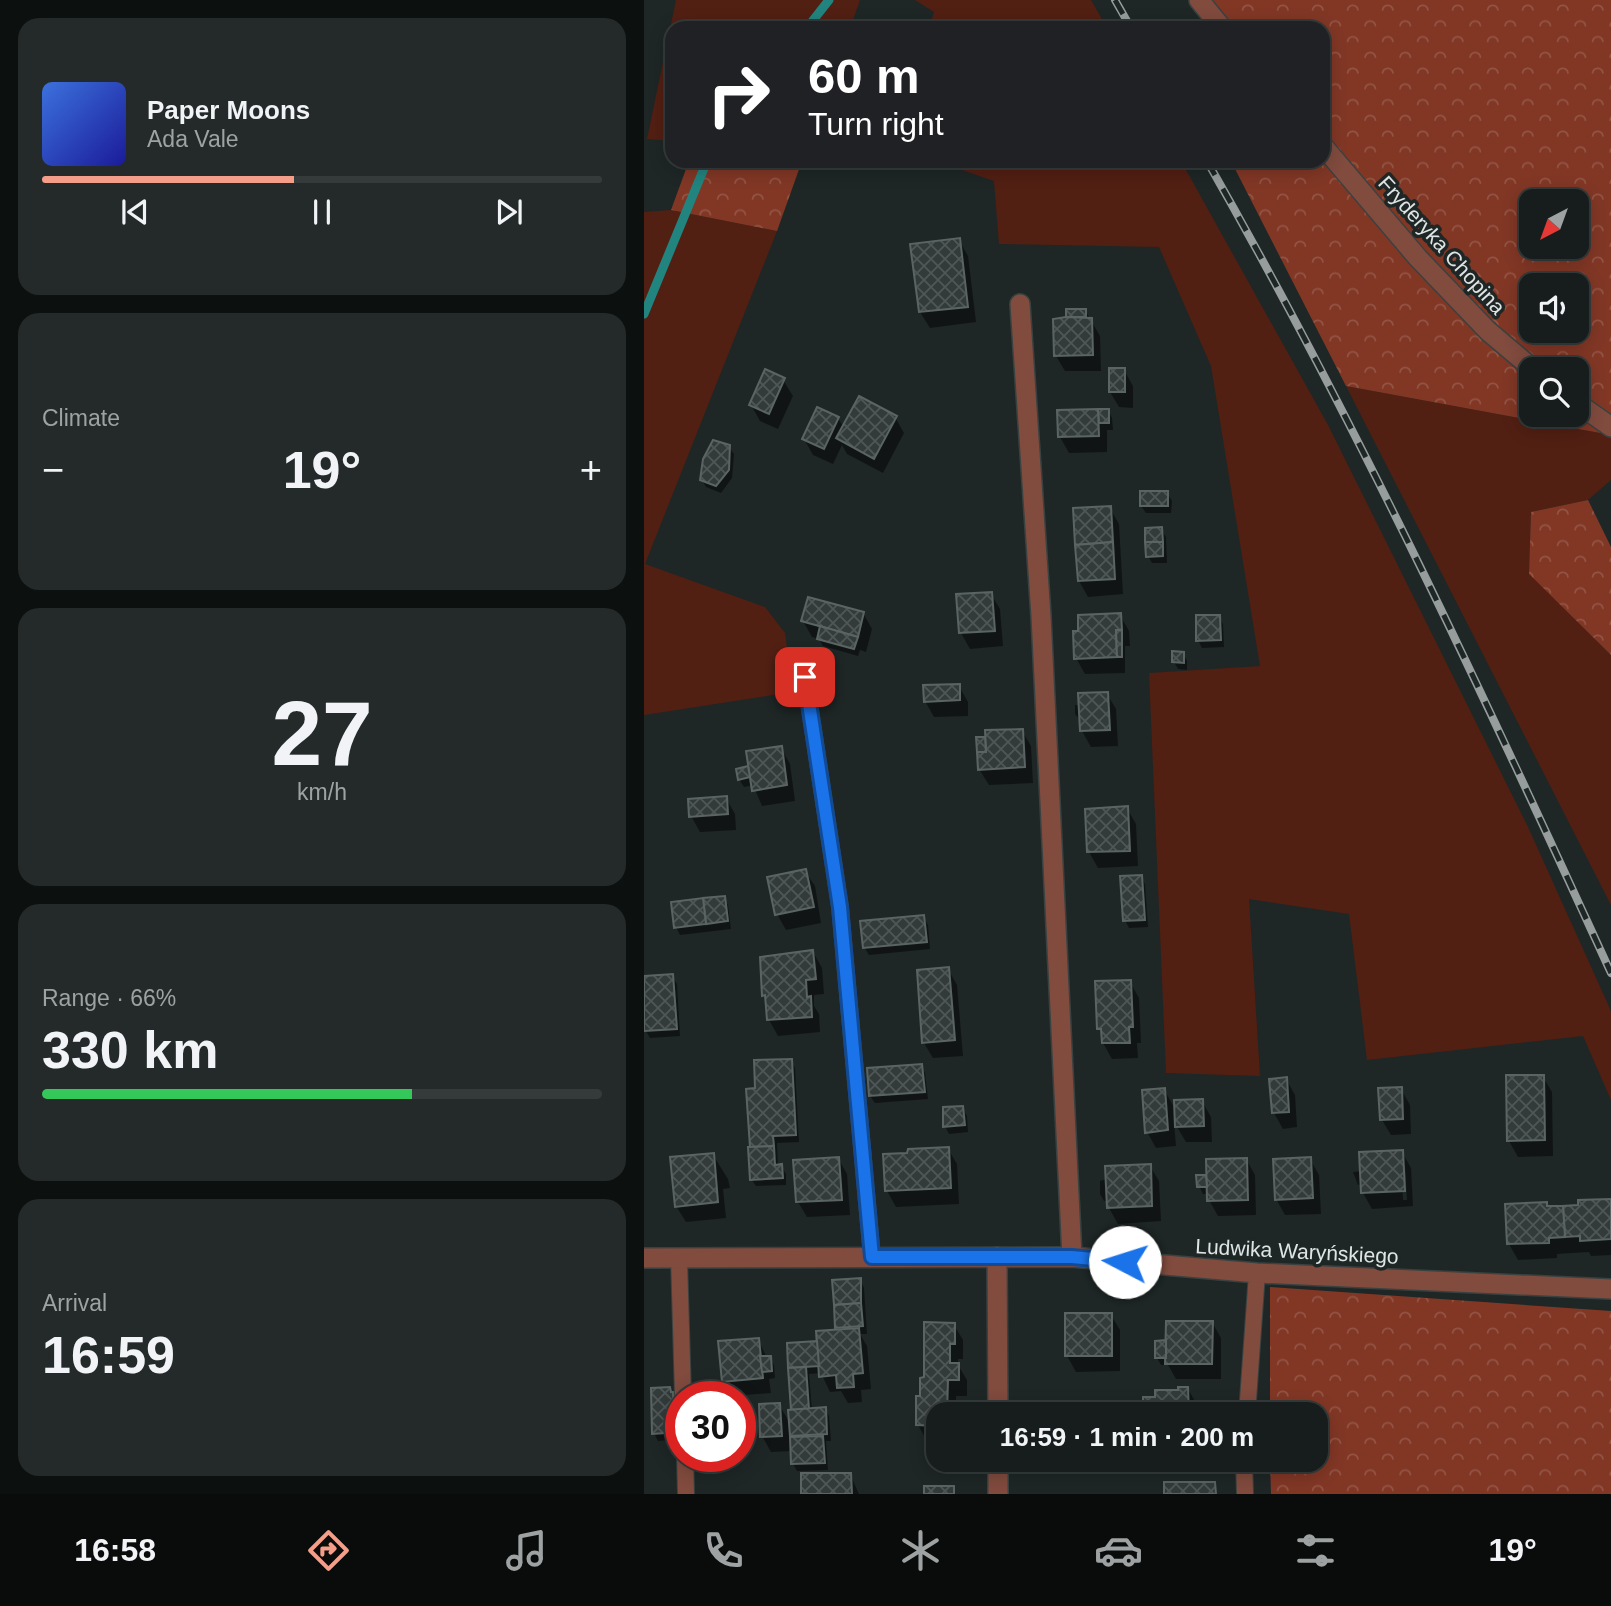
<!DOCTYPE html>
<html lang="en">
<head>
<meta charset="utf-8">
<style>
  :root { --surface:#161d1c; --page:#232a29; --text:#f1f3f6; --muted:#9ea2a3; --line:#353b3b; --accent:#f49e89 }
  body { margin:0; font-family:Arial,sans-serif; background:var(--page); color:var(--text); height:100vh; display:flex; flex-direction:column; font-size:26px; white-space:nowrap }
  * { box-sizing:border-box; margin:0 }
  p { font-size:23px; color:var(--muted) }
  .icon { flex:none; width:38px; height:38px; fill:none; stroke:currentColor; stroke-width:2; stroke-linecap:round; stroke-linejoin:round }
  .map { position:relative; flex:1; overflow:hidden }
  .sheet { display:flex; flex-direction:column; gap:18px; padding:18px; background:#0c100f; width:644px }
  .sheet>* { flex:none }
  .banner { position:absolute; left:21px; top:21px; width:665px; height:147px; border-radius:21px; box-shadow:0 4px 18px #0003,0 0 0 2px var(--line); background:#202124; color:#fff; overflow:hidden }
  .needle { width:46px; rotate:221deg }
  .fabs { position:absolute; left:875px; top:189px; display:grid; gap:14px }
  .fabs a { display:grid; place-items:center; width:70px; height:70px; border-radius:14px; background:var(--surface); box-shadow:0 4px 18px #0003,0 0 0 2px var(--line); font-size:35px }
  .speed { position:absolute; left:21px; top:1381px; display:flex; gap:14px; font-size:35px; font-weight:700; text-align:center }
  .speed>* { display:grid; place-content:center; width:91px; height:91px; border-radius:50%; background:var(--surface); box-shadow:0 4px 18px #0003,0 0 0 2px var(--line); line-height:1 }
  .speed .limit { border:10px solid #d22; background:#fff; color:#111 }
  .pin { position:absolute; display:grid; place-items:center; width:60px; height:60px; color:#fff; margin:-30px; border-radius:14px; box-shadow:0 4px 10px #0006 }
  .me { position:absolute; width:77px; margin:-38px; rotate:275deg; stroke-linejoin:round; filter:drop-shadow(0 0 5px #0008) }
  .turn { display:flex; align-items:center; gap:24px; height:147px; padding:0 28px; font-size:32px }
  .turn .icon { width:91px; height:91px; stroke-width:2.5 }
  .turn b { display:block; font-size:49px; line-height:60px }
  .big { font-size:52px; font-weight:700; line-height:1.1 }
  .sheet .tile { flex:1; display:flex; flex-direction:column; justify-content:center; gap:10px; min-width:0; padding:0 24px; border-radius:21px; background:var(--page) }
  .sheet .dial { align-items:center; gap:0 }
  .dial b { font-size:91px; line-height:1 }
  .song { display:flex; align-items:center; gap:21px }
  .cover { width:84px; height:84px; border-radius:10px; background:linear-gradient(135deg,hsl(220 70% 55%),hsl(240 70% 35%)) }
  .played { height:7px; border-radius:4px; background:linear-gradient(90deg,var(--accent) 45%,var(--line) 45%) }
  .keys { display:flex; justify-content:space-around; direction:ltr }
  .heat { display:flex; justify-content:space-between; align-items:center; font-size:38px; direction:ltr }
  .charge { height:10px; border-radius:5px; background:linear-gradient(90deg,#34c759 66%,var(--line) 0) }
  .trip { position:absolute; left:282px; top:1402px; width:402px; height:70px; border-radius:21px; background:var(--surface); box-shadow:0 4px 18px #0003,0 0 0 2px var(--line); font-weight:700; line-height:70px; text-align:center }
  .dock { display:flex; height:112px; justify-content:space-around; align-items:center; background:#090c0b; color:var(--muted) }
  .dock .icon { width:49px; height:49px }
  .dock .selected { color:var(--accent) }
  .dock b { font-size:32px; color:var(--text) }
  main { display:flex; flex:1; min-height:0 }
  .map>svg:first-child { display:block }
  .grass { fill:#521f13 }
  .forest { fill:url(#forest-crowns); fill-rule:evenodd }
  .shadow { fill:#0007; fill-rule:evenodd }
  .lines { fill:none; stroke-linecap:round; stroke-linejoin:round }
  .stream { stroke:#22847f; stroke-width:9 }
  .building { fill:url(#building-cross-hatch); stroke:#5a6463; stroke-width:2 }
  .service-casing { stroke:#394241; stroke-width:18 }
  .minor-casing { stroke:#394241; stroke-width:22 }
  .service { stroke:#814b3e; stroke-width:16 }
  .minor { stroke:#814b3e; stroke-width:19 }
  .rail-casing { stroke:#969d9c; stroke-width:8 }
  .rail { stroke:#1e2726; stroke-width:5; stroke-dasharray:16; stroke-linecap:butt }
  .route-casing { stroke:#114b97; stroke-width:18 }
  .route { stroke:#1a73e8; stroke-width:12 }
  .labels { text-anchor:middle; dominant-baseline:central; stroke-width:7; stroke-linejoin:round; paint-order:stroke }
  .street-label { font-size:21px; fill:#dfe5e4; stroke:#1e2726 }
</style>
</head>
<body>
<main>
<section class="sheet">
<div class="tile">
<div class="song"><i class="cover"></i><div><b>Paper Moons</b><p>Ada Vale</p></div></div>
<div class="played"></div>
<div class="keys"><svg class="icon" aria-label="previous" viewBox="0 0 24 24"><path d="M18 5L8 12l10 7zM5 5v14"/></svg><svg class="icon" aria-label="pause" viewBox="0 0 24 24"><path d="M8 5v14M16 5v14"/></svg><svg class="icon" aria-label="next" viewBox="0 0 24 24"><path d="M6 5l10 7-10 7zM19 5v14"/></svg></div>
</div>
<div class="tile"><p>Climate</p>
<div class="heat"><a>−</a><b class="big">19°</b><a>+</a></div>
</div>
<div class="tile dial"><b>27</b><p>km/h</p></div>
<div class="tile"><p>Range · 66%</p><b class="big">330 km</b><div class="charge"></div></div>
<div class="tile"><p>Arrival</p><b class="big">16:59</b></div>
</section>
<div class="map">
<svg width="967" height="1494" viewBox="0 0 967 1494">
  <defs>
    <pattern id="forest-crowns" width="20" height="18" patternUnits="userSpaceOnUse" patternTransform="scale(1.75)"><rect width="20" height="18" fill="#823725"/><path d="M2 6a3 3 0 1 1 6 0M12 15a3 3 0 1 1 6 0" fill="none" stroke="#935444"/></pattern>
    <pattern id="building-cross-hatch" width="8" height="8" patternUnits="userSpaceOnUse" patternTransform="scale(1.75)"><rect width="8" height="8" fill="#323b3a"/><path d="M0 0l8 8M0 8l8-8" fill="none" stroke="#4f5756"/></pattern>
  </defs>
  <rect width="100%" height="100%" fill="#1e2726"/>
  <g class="grass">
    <polygon points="32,0 216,0 206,28 28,28 28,141 3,139"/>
    <polygon points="271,0 447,0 463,28 285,28 290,12"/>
    <polygon points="292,161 537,161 684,425 884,827 967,1011 967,1100 939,1036 723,1060 705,914 605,899 616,1076 522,1073 505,673 616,666 567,366 515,247 355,244 350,181"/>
    <polygon points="27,210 133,231 1,564 121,607 141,633 149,692 0,715 0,212"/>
    <polygon points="702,386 967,435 967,480 944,500 887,512 885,574 967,655 967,905"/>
  </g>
  <g class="forest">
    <path d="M566 0H967V435L702 386 587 161H679V28H552ZM887 201H933V247H887ZM887 285H933V331H887ZM887 369H933V415H887Z"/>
    <polygon points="45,161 158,161 133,231 27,210"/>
    <polygon points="944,500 967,547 967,655 885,574 887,512"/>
    <polygon points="626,1287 967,1311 967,1494 627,1494 626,1460 672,1460 672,1414 626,1414"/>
  </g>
  <g class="shadow">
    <polygon points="315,240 324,256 332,322 286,328 276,312 268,246"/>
    <polygon points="441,310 456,336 457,371 421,371 412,356 426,320 424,317"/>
    <polygon points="480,370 489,386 489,408 475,407 466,392"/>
    <polygon points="139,380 149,396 134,429 116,421 107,405"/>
    <polygon points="464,410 468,418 469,430 463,430 463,452 425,453 416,437 415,412"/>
    <polygon points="251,417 260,433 239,473 203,454 198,445 189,464 169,455 160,439 194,418 200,428"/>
    <polygon points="85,447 90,454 88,478 77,493 62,487 58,480"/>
    <polygon points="523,493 528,501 527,513 502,513 497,506"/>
    <polygon points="466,508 475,524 479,594 444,597 435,581"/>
    <polygon points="517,529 522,537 523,563 508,563 504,556"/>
    <polygon points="347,594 356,609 359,646 326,649 317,633"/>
    <polygon points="219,613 228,629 222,652 216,650 214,656 179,646 175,639 168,637 159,621"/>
    <polygon points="476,615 485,631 486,646 481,646 481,673 441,674 432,658"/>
    <polygon points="575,617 579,624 580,647 558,648 554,640"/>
    <polygon points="539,653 543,661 543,670 534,669 530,662"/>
    <polygon points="315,686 324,702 324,716 290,717 281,701"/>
    <polygon points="463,694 472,709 474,746 447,747 438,731 437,721 431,714 431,705 433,705 437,710"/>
    <polygon points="378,731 387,746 389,783 345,785 335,769 340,738 344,744"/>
    <polygon points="137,748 146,764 151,801 118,806 109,785 100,787 95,779 103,768 106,775"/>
    <polygon points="82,798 91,814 92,830 56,832 47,816"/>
    <polygon points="483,808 492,824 494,866 454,868 445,852 443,810"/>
    <polygon points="161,871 171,886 177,923 142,930 133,914"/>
    <polygon points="497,877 501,884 504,927 485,928 481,920"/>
    <polygon points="80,898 84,905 87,929 36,935 32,927"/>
    <polygon points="279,917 284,925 286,949 225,955 220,947"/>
    <polygon points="169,952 178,968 180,994 170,995 170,1006 175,1014 176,1032 134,1036 125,1020 123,1001 120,995"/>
    <polygon points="304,969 313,985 319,1056 289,1058 280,1043"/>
    <polygon points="28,976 33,984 36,1036 6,1038 2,1031 0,1017 0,978"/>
    <polygon points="486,982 495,998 497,1043 493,1043 494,1058 468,1059 459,1043 459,1035 455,1028"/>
    <polygon points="147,1061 151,1068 155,1142 133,1143 134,1166 137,1166 142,1174 142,1185 112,1186 107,1179 113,1089"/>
    <polygon points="277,1065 281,1073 284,1099 231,1103 226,1096"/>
    <polygon points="899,1077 908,1092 909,1156 874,1157 865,1141"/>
    <polygon points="642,1079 651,1095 653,1127 639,1129 630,1113"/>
    <polygon points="520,1089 532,1111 558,1101 567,1117 568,1142 542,1142 530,1122 532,1146 512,1148 503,1132"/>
    <polygon points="757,1089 766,1105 767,1134 747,1135 738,1120"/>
    <polygon points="318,1108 323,1116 324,1132 305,1134 301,1126"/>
    <polygon points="304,1149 313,1164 315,1204 252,1207 243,1191"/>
    <path d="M758 1152 767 1168 769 1206 728 1209 719 1193 718 1184 714 1185 709 1172 718 1171ZM758 1166H761L763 1200H759Z"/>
    <polygon points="69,1155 84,1179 86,1188 79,1189 82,1218 42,1222 32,1206"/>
    <polygon points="194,1158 203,1174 206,1215 163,1217 154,1202"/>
    <polygon points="602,1159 611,1175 612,1215 574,1216 565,1200 565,1194 559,1194 555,1186 554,1176 564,1176"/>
    <polygon points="666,1159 675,1175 677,1214 641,1215 632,1199"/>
    <polygon points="506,1166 515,1181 517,1221 474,1224 465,1208 465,1201 460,1201 456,1194 456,1181"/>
    <polygon points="967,1200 967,1255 947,1256 945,1252 913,1254 913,1258 874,1260 865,1244 904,1208 935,1207"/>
    <polygon points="216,1280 220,1288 223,1334 216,1334 223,1346 227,1389 217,1390 218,1402 204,1403 197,1391 186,1392 177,1373 165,1374 168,1410 181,1409 185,1416 187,1441 182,1441 184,1470 153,1471 149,1464 149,1451 127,1452 118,1436 135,1405 148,1426 145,1344 175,1343 195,1331 193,1328"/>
    <polygon points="467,1315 476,1330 476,1371 432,1372 423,1356"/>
    <polygon points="568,1322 577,1338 577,1379 532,1379 524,1365 517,1365 513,1358 523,1342"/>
    <polygon points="310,1325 319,1340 319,1359 314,1359 314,1365 323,1380 323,1396 312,1396 312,1414 294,1414 294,1441 283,1441 274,1425 281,1379"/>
    <polygon points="114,1339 123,1358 126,1358 130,1365 131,1378 125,1379 127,1393 88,1396 79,1382"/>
    <polygon points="25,1389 32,1402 33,1432 26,1433 26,1440 14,1441 10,1433"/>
    <polygon points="544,1389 553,1405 553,1414 501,1414 513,1398 513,1392"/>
    <polygon points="206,1474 215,1494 159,1494"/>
  </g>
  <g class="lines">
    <g class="stream">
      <polyline points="163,28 185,0"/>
      <polyline points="0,314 63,161"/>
    </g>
  </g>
  <g class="building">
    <polygon points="316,238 324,307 275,312 266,244"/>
    <rect x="422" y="309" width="20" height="8"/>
    <polygon points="422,317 448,318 449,355 410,356 409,319"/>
    <rect x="465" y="368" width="16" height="24"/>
    <polygon points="121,369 141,378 125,414 105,405"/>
    <polygon points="215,396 253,416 230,459 192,438"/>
    <polygon points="173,407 195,417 180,449 158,439"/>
    <polygon points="454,409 465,409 465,423 455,423"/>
    <polygon points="454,409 455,436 414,437 413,410"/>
    <polygon points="69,440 86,445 85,470 72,486 56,480 59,459"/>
    <rect x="496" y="491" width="28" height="15"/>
    <polygon points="467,506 469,542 431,545 429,508"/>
    <polygon points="518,527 519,542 501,542 501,528"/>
    <polygon points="469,542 471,579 434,581 431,545"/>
    <polygon points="501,542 519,542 519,556 502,557"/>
    <polygon points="348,592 351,631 315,633 312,594"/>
    <polygon points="164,597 220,612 214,637 157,621"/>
    <polygon points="477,613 478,630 472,630 473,657 430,659 429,631 434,631 434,615"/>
    <polygon points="552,615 576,615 577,640 552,641"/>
    <polygon points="176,626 214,637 210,649 173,639"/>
    <polygon points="472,630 478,630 478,657 473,657"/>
    <polygon points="528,651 540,652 540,663 528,662"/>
    <polygon points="316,684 316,700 280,702 279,685"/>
    <polygon points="464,692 466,730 436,731 434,693"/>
    <polygon points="379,729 381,767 334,770 333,752 342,752 341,730"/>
    <polygon points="332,737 341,737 342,752 333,752"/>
    <polygon points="138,746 143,785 108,791 102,751"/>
    <polygon points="104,766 106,777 94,780 92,769"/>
    <polygon points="83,796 84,814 45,817 44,799"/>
    <polygon points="484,806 486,851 443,852 441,809"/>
    <polygon points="162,869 170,907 131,915 123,877"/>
    <polygon points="498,875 501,920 479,921 476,876"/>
    <polygon points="81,896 84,921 62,924 59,898"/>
    <polygon points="59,898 62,924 30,928 27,902"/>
    <polygon points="280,915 283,942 219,948 216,921"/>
    <polygon points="169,950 172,979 162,980 163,997 167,996 168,1017 123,1020 121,995 118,996 116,957"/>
    <polygon points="305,967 311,1040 278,1043 273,970"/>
    <polygon points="29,974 33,1029 0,1031 0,976"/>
    <polygon points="487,980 489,1027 485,1027 486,1043 458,1043 457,1029 453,1029 451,981"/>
    <polygon points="148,1059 152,1135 129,1136 130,1146 106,1147 102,1089 111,1088 110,1060"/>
    <polygon points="278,1064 281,1092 225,1096 223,1068"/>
    <polygon points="862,1075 900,1075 901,1140 863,1141"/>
    <polygon points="643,1077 645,1112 628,1113 625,1079"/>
    <polygon points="758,1087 759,1119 736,1120 734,1088"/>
    <polygon points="521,1088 524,1130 501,1133 498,1090"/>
    <polygon points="559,1099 560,1126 531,1127 530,1100"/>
    <polygon points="319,1106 321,1125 299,1127 299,1107"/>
    <polygon points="130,1146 131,1165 138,1164 139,1178 106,1180 104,1147"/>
    <polygon points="305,1147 307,1188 241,1191 239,1154 263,1153 264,1149"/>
    <polygon points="759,1150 761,1191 717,1193 715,1152"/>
    <polygon points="70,1153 74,1202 31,1207 26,1157"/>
    <polygon points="195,1157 198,1200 152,1202 149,1160"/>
    <polygon points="667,1157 669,1198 631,1200 629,1159"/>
    <polygon points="603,1158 604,1200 563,1201 562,1159"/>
    <polygon points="507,1164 508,1206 463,1208 461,1166"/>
    <polygon points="552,1175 562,1175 563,1187 553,1187"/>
    <polygon points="967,1199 967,1239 936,1241 936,1236 921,1237 919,1206 934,1205 934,1200"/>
    <polygon points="903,1202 903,1206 919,1206 921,1237 905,1238 905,1243 863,1244 861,1204"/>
    <polygon points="217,1278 217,1303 190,1305 188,1280"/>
    <polygon points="217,1303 219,1326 191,1328 190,1305"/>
    <rect x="421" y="1313" width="47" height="43"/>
    <polygon points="522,1321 569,1321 568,1364 521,1364"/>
    <polygon points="280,1322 311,1323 311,1344 306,1344 306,1363 315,1363 315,1380 304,1380 303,1414 294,1414 294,1426 272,1425 272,1396 276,1396 276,1378 280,1377"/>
    <polygon points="215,1328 219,1373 209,1374 210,1387 193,1388 192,1375 175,1377 172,1331"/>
    <polygon points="115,1338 119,1378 78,1382 74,1341"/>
    <polygon points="522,1340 522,1358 511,1358 511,1341"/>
    <polygon points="173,1341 175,1366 144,1368 143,1343"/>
    <polygon points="116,1356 127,1356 128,1371 118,1372"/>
    <polygon points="162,1367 165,1409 147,1410 144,1368"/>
    <polygon points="26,1387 27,1392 29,1392 30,1425 23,1426 22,1433 8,1434 7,1388"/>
    <polygon points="534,1387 544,1387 545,1414 499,1414 499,1397 511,1397 511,1390 534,1390"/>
    <polygon points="136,1403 138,1436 116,1437 115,1404"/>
    <polygon points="182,1407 183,1434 146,1436 144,1410"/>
    <polygon points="179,1436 181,1463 147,1464 146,1437"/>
    <polygon points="157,1473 207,1473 208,1494 157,1494"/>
    <polygon points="520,1482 571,1482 572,1494 520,1494"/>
    <rect x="280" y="1486" width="30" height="8"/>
  </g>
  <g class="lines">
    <g class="service-casing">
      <g id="service">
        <polyline points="161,677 196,907 228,1257"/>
        <polyline points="35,1258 39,1396"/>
        <polyline points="603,1414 613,1273"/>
        <polyline points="41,1456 42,1494"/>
        <polyline points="600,1460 601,1494"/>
      </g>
    </g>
    <g class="minor-casing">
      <g id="minor">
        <polyline points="555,0 578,28"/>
        <polyline points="679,146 774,258 844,331 889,369"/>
        <polyline points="376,304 397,616 428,1257"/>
        <polyline points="933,403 967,427"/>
        <polyline points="353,1257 354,1414"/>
        <polyline points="0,1258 428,1257 613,1273 967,1289"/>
        <polyline points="354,1460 354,1494"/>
      </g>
    </g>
    <use href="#service" class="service"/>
    <use href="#minor" class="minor"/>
    <g class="rail-casing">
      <g id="rail">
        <polyline points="471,0 487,28"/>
        <path d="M563 161C713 423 841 698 967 973"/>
      </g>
    </g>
    <use href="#rail" class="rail"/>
  </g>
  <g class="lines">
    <g class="route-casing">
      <polyline id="route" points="161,677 196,907 228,1257 428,1257 481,1262"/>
    </g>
    <use href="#route" class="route"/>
  </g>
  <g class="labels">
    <g class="street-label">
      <text transform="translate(798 245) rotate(48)">Fryderyka Chopina</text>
      <text transform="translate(653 1251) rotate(3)">Ludwika Waryńskiego</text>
    </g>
  </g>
</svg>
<div class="fabs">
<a><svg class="needle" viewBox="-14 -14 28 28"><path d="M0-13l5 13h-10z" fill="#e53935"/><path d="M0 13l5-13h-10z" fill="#9ea2a3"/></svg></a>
<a><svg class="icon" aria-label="sound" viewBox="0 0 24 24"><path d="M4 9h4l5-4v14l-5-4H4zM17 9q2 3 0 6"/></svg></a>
<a><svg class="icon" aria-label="search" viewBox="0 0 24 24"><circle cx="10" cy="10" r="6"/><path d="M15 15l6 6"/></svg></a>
</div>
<div class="speed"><div class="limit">30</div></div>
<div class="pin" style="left:161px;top:677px;background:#d93025"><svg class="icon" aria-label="arrive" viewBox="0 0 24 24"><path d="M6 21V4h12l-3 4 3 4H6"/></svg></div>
<svg class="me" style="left:481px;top:1262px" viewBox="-20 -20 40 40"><circle r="19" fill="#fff"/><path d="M0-13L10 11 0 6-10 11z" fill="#1a73e8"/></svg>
<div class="trip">16:59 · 1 min · 200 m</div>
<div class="banner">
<div class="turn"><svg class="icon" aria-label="right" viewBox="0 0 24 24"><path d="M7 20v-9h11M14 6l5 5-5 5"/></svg><div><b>60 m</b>Turn right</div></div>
</div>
</div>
</main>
<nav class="dock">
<b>16:58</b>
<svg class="icon selected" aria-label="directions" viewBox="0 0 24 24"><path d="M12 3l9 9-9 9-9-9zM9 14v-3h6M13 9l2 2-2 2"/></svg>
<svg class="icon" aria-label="music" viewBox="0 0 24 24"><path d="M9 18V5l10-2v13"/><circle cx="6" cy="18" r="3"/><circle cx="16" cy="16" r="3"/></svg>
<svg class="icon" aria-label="phone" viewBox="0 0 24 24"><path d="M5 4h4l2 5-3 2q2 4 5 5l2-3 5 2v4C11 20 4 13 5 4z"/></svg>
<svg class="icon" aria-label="climate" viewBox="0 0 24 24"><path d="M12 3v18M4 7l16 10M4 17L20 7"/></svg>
<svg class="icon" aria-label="car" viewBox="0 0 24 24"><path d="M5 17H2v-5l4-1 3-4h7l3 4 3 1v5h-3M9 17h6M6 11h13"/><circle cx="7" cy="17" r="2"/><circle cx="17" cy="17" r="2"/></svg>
<svg class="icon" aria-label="filters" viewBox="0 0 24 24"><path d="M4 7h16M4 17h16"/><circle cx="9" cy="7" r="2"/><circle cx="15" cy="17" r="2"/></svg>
<b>19°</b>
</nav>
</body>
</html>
